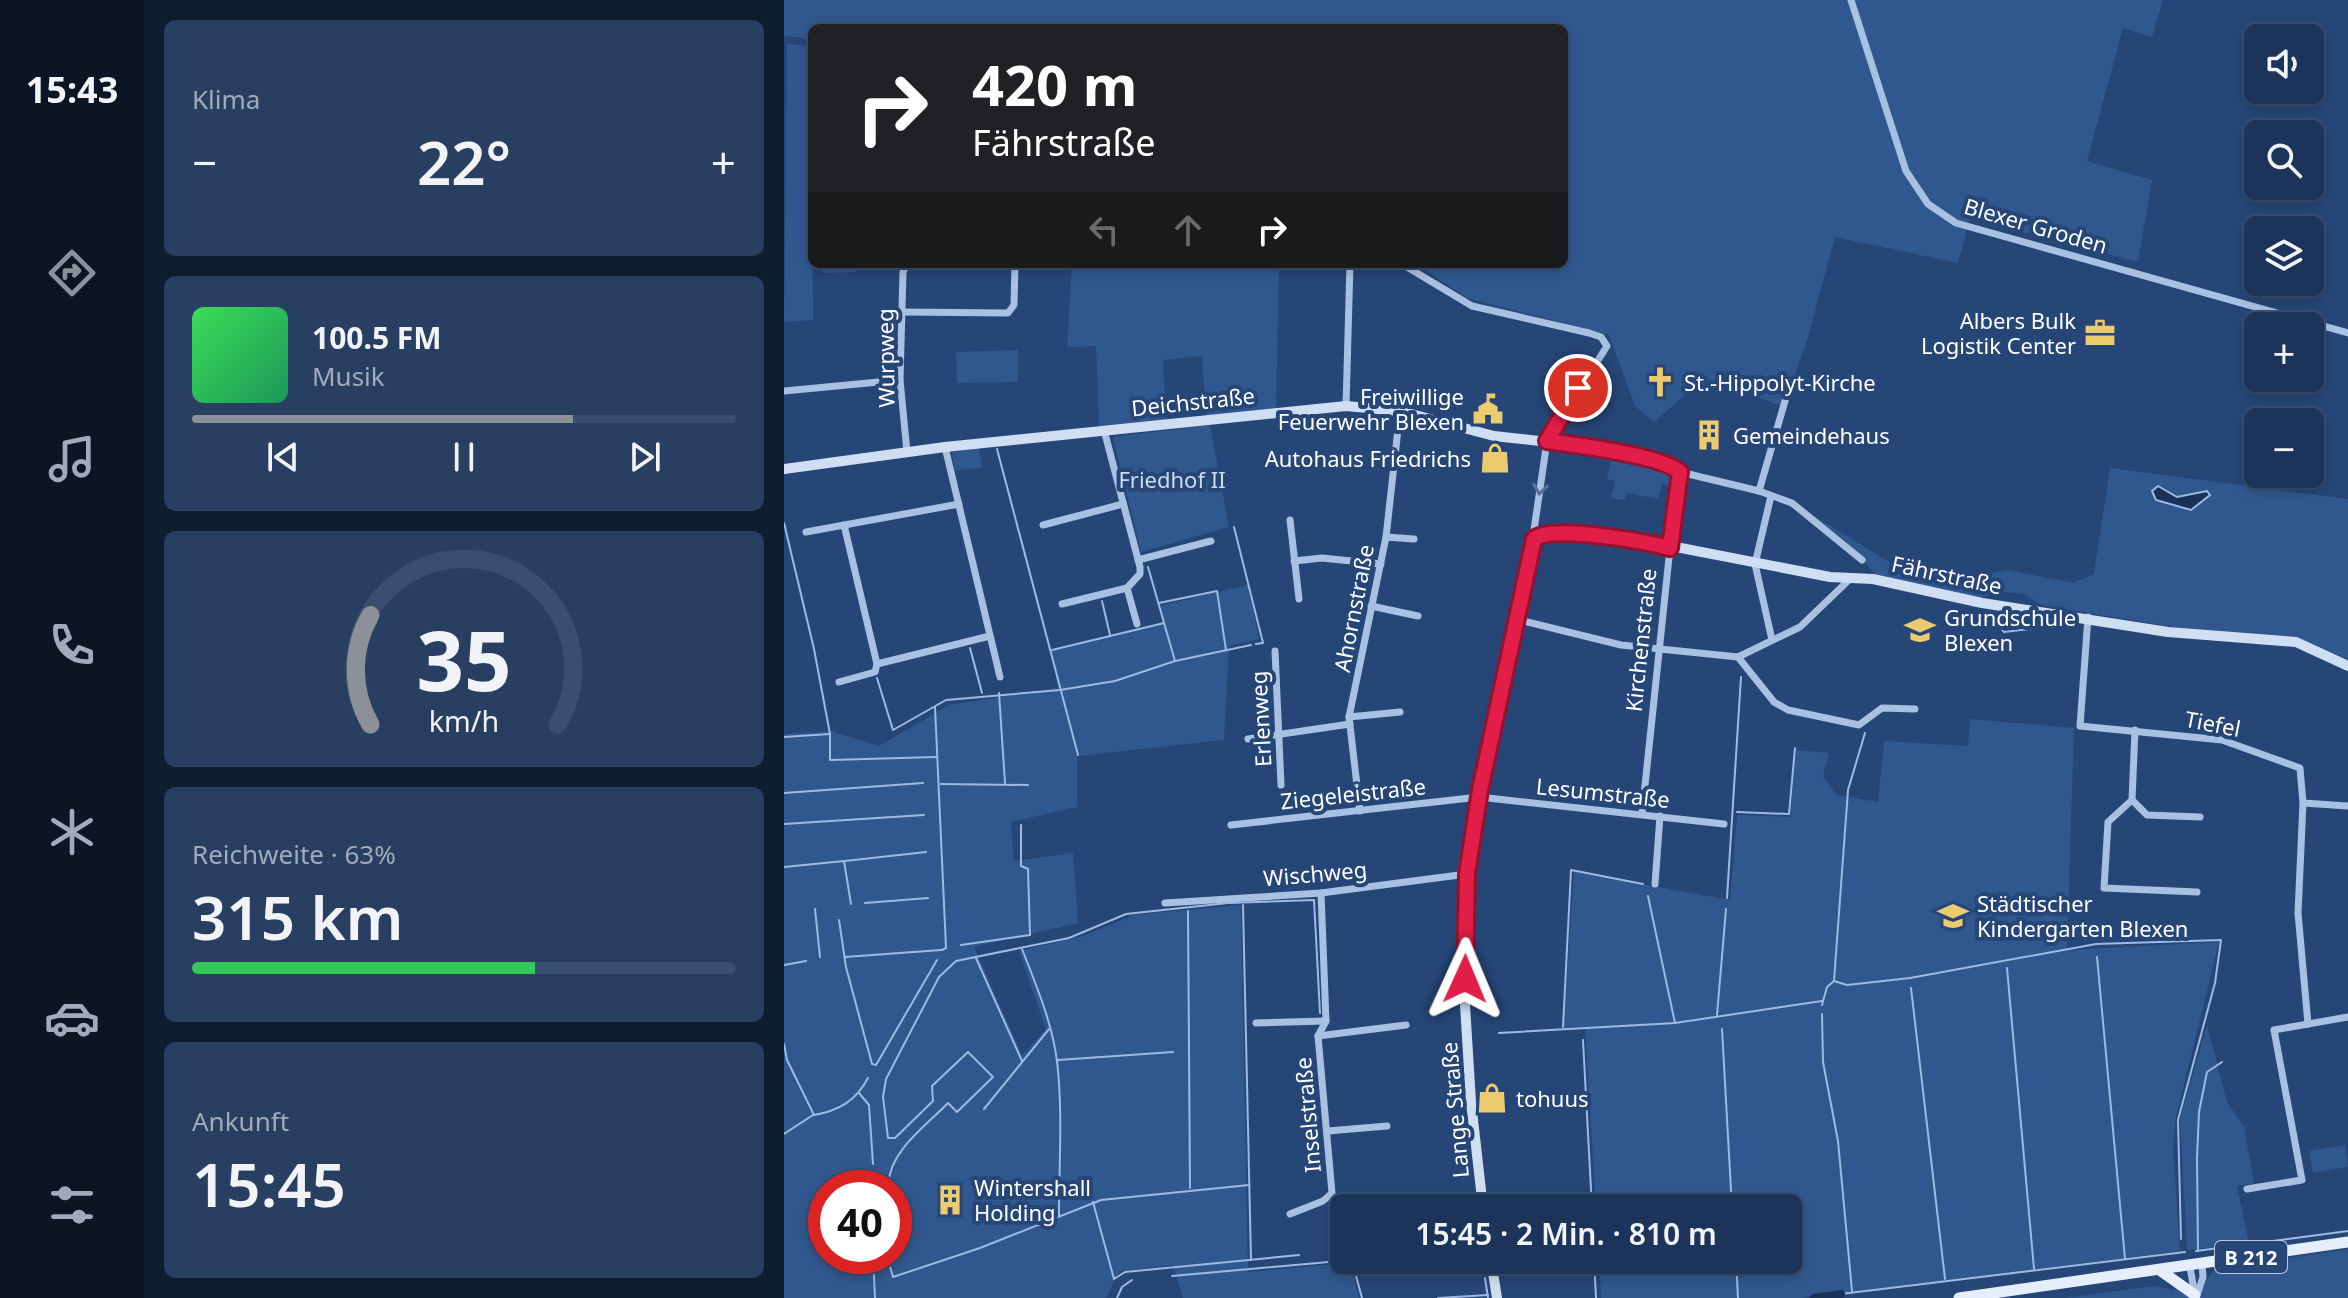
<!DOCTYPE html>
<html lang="de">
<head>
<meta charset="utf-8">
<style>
  :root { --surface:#1c3459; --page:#293f62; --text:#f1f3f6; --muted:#a0aaba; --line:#3a4f6f; --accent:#8c9099 }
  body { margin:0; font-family:"Noto Sans",sans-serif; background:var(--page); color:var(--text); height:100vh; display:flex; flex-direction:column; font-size:30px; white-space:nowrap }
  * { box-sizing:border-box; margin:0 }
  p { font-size:26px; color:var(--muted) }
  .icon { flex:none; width:44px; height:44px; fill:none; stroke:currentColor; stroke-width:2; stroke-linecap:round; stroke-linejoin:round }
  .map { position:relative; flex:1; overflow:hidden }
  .panel { display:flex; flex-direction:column; gap:20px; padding:20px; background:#0f1d31; width:640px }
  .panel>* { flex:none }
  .guide { position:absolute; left:24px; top:24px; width:760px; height:244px; border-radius:12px; box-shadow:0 4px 12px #0003,0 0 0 2px var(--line); background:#202124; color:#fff; overflow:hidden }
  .controls { position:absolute; left:1460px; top:24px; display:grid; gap:16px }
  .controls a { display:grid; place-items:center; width:80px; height:80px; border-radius:12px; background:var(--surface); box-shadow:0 4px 12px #0003,0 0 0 2px var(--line); font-size:40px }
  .speed { position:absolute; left:24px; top:1170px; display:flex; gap:16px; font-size:40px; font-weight:700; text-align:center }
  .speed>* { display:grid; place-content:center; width:104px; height:104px; border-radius:50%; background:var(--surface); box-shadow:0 4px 12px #0003,0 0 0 2px var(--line); line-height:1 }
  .speed .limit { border:12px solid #d22; background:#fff; color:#111 }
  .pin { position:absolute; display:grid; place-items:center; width:68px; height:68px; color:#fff; margin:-34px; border:4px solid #fff; border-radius:50%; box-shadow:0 2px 8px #0007 }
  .me { position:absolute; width:88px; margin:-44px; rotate:1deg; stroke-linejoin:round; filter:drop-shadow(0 0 6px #0008) }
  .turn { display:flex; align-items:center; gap:28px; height:168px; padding:0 32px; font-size:36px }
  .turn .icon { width:104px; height:104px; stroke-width:2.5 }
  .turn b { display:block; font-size:56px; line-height:68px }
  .lanes { display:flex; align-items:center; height:76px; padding:0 32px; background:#0003; justify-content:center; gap:40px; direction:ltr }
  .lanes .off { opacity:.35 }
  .big { font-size:60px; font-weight:600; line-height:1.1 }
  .panel .tile { flex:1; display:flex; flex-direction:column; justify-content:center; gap:12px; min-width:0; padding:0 28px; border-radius:12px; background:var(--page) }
  .panel .dial { align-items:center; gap:0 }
  .dial svg { height:208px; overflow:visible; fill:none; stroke:var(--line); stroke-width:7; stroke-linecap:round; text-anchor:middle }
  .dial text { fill:var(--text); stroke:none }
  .song { display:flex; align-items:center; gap:24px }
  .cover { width:96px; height:96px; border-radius:12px; background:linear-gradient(135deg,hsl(130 70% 55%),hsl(150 70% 35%)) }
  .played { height:8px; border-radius:4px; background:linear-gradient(90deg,var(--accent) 70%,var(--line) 70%) }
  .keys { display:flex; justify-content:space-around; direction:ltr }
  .heat { display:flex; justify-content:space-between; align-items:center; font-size:44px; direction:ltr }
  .charge { height:12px; border-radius:6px; background:linear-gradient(90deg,#34c759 63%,var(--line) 0) }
  .trip { position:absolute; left:546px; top:1194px; width:472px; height:80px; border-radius:12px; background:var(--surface); box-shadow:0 4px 12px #0003,0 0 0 2px var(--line); font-weight:600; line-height:80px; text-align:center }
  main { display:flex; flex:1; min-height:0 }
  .tab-bar { display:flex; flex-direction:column; width:144px; justify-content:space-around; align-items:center; background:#0b1524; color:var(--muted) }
  .tab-bar .icon { width:56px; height:56px }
  .tab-bar .current { color:var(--accent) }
  .tab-bar b { font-size:36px; color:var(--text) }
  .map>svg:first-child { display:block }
  .green { fill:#31588e; fill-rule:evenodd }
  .water { fill:#1a3258; stroke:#9cbae3; stroke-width:2 }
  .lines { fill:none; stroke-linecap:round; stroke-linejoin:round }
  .stream { stroke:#9cbae3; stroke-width:2 }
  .canal { stroke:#1a3258; stroke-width:8 }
  .street { stroke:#a8c0e2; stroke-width:7 }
  .secondary { stroke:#d0def3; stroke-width:10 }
  .primary { stroke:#e6eefc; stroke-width:11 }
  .oneway { stroke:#54719c }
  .route-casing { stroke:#92132f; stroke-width:20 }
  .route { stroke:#e11d48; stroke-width:14 }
  .labels { text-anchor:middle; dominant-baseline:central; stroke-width:8; stroke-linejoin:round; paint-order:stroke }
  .shield { fill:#264677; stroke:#bec8d6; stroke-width:2 }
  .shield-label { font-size:20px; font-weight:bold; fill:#fff }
  .street-label { font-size:22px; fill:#fff; stroke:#264677 }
  .poi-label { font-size:22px; fill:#fff; stroke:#264677; text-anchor:start }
  .park-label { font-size:22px; fill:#cadbf2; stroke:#264677 }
</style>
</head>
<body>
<main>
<nav class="tab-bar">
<b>15:43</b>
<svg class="icon current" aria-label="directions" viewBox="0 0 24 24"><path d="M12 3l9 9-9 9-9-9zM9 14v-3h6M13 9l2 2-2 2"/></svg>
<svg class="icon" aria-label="music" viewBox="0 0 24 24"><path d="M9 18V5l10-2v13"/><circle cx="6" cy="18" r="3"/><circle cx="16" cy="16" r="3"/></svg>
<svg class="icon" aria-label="phone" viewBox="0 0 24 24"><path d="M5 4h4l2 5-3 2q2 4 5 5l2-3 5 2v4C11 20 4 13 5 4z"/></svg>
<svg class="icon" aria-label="climate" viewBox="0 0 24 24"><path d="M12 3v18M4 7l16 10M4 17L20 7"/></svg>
<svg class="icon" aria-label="car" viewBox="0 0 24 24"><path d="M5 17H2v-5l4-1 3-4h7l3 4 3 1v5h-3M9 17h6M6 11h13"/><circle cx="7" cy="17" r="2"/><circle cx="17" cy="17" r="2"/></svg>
<svg class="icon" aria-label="filters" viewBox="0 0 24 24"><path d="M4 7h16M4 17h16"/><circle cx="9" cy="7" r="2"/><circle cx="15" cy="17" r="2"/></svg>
</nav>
<section class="panel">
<div class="tile"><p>Klima</p>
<div class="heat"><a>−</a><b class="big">22°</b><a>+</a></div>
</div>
<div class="tile">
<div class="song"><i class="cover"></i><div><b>100.5 FM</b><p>Musik</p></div></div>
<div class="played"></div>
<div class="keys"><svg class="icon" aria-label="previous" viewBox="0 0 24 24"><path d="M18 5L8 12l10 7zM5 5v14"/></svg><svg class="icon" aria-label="pause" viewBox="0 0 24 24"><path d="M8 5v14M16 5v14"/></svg><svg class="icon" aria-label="next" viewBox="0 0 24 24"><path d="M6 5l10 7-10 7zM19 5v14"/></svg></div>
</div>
<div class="tile dial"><svg viewBox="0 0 100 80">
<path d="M14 69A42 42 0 1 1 86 69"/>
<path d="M14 69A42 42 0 0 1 14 27" stroke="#8c9099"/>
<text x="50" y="56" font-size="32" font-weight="700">35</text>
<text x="50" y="72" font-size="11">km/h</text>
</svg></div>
<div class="tile"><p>Reichweite · 63%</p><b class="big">315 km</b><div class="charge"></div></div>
<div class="tile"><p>Ankunft</p><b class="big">15:45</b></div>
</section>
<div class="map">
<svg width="1564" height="1298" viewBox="0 0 1564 1298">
  <rect width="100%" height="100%" fill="#264677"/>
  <g class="green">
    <polygon points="0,0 1379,0 1368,37 1339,28 1303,161 1368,180 1354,262 1186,218 1174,263 1051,237 1022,344 999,406 919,379 870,422 851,406 825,335 683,298 633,264 780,264 780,28 28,28 28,39 0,36"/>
    <polygon points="3,44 28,46 29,320 0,322"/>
    <polygon points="39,264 73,264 71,272 39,273"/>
    <polygon points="288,264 495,264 492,410 422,417 418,356 379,360 382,421 315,427 312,346 283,347"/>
    <polygon points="234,350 234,382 173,383 172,352"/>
    <polygon points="426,425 445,527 357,552 329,437"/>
    <polygon points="195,448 198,467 171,471 168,452"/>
    <polygon points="828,455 886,471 892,477 891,487 878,484 874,499 843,493 841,500 827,498 831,481 823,479"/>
    <polygon points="1326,468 1564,499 1564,660 1505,637 1407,630 1258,605 1240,594 1220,592 1195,598 1092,575 1058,538 1022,511 1105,562 1175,579 1224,570 1289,583 1310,574"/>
    <path d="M464 585 475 639 445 646 440 740 293 756V807L227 822 230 861 289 853 294 923 190 947 238 1055 262 1029 235 951 299 936 350 915 457 905 464 1272 566 1263 575 1298H399L389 1265 335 1271 322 1298H0V734L46 731 95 746 165 705 274 688 267 650 379 623 375 606ZM110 1188V1256H42V1188Z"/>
    <polygon points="1186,719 1290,728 1283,950 1435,942 1392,1117 1389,1147 1396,1251 1018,1298 817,1298 815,1260 1004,1260 1004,1208 812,1208 801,1027 780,1028 780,1020 790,872 946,900 953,815 1006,817 1012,750 1045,753 1039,776 1052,795 1094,802 1100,741 1184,746"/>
    <polygon points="1423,1025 1443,1102 1460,1127 1470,1183 1453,1186 1465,1243 1403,1250 1396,1119"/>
    <polygon points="1561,1145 1564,1167 1529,1173 1525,1151"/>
    <polygon points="1564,1249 1564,1298 1281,1298 1370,1286 1390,1290 1396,1285 1421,1281 1432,1269"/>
  </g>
  <g class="water">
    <polygon points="1374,486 1393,497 1423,491 1426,495 1407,510 1372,500 1368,491"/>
    <polygon points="1205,613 1264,620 1255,628 1220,632"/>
  </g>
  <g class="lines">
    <g class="stream">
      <polyline points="213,449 294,755"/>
      <polyline points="0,523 30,649 46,734 46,760 153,757"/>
      <polyline points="450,527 479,643 472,644"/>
      <polyline points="364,567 391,661"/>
      <polyline points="318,601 326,635"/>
      <polyline points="375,603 433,591 442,650"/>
      <polyline points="186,648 198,693"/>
      <polyline points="268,650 380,623"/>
      <polyline points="93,678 109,730 162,700 276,690 331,681 391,661 467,645"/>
      <polyline points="215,693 221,783"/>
      <polyline points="151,707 162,948 158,950"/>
      <polyline points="0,737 46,734"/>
      <polyline points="157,784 244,785"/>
      <polyline points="0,793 139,783"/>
      <polyline points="953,812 1005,814 1011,748"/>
      <polyline points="0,824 140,815"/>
      <polyline points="61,861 142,852"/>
      <polyline points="0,867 60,861 67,904"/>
      <polyline points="864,896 891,1023"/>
      <polyline points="943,898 957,677"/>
      <polyline points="81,903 144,898"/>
      <polyline points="459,905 467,1260"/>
      <polyline points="31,909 36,957"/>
      <polyline points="404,911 406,1188"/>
      <polyline points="55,920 62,967 88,1064 92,1065 153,960"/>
      <polyline points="177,945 246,935 244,869 237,866 237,825"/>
      <path d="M238 949C252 985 268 1022 273 1061 279 1112 275 1164 275 1216"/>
      <polyline points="61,957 157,950"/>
      <polyline points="1313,957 1341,1259"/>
      <polyline points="192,958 238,1061"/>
      <polyline points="0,965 22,961"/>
      <polyline points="1223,968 1250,1269"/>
      <polyline points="1050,981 1063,985 1126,978 1312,944 1437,940 1431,983 1394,1120 1397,1239"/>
      <polyline points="1127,988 1161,1279"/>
      <polyline points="1038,1005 1043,987 1050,981 1064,790 1081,733"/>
      <polyline points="1038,1014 1039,1062 1054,1141 1068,1291"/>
      <polyline points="933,1015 942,909"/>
      <polyline points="779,1027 787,870 859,884"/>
      <polyline points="938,1029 948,1208"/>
      <polyline points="715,1033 891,1023 1038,1001"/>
      <polyline points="799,1040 808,1208"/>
      <path d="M0 1044 3 1060 30 1115C54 1111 72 1101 84 1078"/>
      <polyline points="274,1060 389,1052"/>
      <polyline points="75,1093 85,1105 89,1164"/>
      <polyline points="200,1109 265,1029"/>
      <polyline points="0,1134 29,1115"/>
      <polyline points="90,1185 90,1188"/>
      <path d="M105 1185C103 1153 144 1124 164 1103L173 1112 209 1077 184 1052 148 1086 149 1101 111 1138H104L99 1097 102 1079 155 977 172 961 285 938 342 914 444 903 530 900 536 1013"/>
      <polyline points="309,1202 330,1279 341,1272 515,1255"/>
      <polyline points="1412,1251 1564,1231"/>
      <polyline points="1414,1251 1413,1158 1415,1112 1423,1072 1438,1062"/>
      <polyline points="89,1256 91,1298"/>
      <polyline points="103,1256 109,1277 196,1248 317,1200 465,1185"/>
      <polyline points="810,1260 812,1298"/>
      <polyline points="952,1260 954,1298"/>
      <polyline points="568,1261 578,1298"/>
      <polyline points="388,1276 567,1260"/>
      <polyline points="701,1278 704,1298"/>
      <polyline points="1057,1294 1401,1252"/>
      <polyline points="333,1298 338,1287 348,1280"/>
      <polyline points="654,1298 704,1295"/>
    </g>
    <polyline class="canal" points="1030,1298 1057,1294"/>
    <g class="street">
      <polyline points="1067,0 1122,171 1144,204 1172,223 1564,333"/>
      <polyline points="618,264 688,306 805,333 817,337 823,346 763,441 750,530 752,536"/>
      <polyline points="117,312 224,313 230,305 231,264"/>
      <polyline points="0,391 116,380"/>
      <polyline points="562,406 566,264"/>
      <polyline points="320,430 356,567 356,574 343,588 353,624"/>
      <polyline points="161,447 216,677"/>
      <polyline points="123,452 116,380 119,272 123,264"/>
      <polyline points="896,472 975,491 1008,503 1078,560"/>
      <polyline points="975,491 1001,401"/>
      <polyline points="987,496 971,564 988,640"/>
      <polyline points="506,520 515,599"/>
      <polyline points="60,525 93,664"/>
      <polyline points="259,525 339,504"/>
      <polyline points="22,532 175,504"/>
      <polyline points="602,537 630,539"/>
      <polyline points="354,560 427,541"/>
      <polyline points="510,561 538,558 597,564"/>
      <polyline points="278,604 343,588"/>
      <polyline points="587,606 634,616"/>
      <polyline points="1304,617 1296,726 1438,740 1516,768 1519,803 1514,913 1524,1024"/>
      <polyline points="731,619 837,645 954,657 1016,627 1067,578"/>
      <polyline points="491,651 497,785"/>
      <polyline points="954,657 990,702 1004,710 1075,725 1098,708 1131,709"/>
      <polyline points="55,682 91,672 93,664 206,636"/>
      <polyline points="565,717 616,712"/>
      <polyline points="1351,730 1348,800 1324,822 1320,888 1413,892"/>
      <polyline points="464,739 566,724"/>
      <polyline points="1348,800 1363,815 1416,817"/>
      <polyline points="1519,803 1564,806"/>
      <polyline points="576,811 565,717 602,537 616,411"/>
      <polyline points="858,814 886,548"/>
      <polyline points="447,825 695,797 940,824"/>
      <polyline points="871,884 876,816"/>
      <polyline points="381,903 537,893 683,874"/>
      <polyline points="472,1023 542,1021"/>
      <polyline points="534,1036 622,1025"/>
      <polyline points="544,1131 603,1126"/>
      <polyline points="1463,1189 1518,1180 1490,1030 1564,1017"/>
      <polyline points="506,1214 539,1201 548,1193 534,1036 542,1021 537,893"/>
      <polyline points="1406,1267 1411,1296"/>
      <polyline points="1412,1298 1419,1277 1418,1265"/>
    </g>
    <g class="secondary">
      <polyline points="0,469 161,447 562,406 616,411 710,436 800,446 890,466 898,480 886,548"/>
      <polyline points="699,1208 687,1102 681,1005 683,874 707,727 752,536 762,534 856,540 1046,577 1089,579 1198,603 1384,632 1512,642 1564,666"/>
      <polyline points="707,1260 713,1298"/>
    </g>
    <g class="primary">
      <polyline points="1377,1271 1411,1295"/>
      <polyline points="1175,1298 1564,1242"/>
    </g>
  </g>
  <defs><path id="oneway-chevron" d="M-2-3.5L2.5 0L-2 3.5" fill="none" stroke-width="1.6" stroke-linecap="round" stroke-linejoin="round" transform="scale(2)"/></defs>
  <use class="oneway" href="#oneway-chevron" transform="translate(756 489) rotate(98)"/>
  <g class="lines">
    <g class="route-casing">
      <path id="route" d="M681 979 683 874 696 790 750 539C766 524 863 542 886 548L896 472C877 455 791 445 763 441L794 388"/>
    </g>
    <use href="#route" class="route"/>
  </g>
  <defs>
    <g id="office-bare" transform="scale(2.4)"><path d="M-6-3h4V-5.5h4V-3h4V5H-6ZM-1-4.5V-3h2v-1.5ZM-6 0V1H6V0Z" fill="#ebcb6d" stroke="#264677" stroke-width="2.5" paint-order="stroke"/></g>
    <g id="church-bare" transform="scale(2.4)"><path d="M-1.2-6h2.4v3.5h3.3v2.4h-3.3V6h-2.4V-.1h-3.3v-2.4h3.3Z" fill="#ebcb6d" stroke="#264677" stroke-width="2.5" paint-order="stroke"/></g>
    <g id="civic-bare" transform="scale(2.4)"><path d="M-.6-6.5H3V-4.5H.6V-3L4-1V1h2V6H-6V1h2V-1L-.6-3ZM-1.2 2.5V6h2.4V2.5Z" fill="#ebcb6d" stroke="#264677" stroke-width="2.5" paint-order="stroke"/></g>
    <g id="building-bare" transform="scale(2.4)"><path d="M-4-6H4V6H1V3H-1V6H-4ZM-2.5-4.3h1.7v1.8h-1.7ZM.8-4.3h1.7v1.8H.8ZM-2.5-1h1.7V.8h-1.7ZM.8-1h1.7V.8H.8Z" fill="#ebcb6d" stroke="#264677" stroke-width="2.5" paint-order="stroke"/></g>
    <g id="shop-bare" transform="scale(2.4)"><path d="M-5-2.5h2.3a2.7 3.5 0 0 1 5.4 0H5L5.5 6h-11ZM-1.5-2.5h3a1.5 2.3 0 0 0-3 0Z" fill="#ebcb6d" stroke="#264677" stroke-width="2.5" paint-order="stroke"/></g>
    <g id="school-bare" transform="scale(2.4)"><path d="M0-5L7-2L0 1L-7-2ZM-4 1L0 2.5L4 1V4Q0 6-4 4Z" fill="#ebcb6d" stroke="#264677" stroke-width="2.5" paint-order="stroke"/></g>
  </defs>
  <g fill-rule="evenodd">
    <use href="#office-bare" x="1316" y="333"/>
    <use href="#church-bare" x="876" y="382"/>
    <use href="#civic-bare" x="704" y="409"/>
    <use href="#building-bare" x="925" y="435"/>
    <use href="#shop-bare" x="711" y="458"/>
    <use href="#school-bare" x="1136" y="630"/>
    <use href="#school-bare" x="1169" y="916"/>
    <use href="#shop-bare" x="708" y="1098"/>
    <use href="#building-bare" x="166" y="1200"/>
  </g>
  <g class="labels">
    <rect class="shield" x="1431" y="1241" width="72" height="32" rx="6"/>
    <g class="shield-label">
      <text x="1467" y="1257">B 212</text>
    </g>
    <g class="street-label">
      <text transform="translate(1252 225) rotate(16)">Blexer Groden</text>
      <text transform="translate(101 358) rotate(-91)">Wurpweg</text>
      <text transform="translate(409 401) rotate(-6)">Deichstraße</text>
      <text transform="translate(1163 574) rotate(12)">Fährstraße</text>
      <text transform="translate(569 608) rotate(-79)">Ahornstraße</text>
      <text transform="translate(856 640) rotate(-84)">Kirchenstraße</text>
      <text transform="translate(476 719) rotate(-93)">Erlenweg</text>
      <text transform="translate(1429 723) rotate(11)">Tiefel</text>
      <text transform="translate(819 792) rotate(6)">Lesumstraße</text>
      <text transform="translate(569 793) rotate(-6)">Ziegeleistraße</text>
      <text transform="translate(531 873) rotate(-5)">Wischweg</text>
      <text transform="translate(670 1110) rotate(-95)">Lange Straße</text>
      <text transform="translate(523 1115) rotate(-95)">Inselstraße</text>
    </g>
    <g class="poi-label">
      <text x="1292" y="320" text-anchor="end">Albers Bulk<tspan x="1292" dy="25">Logistik Center</tspan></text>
      <text x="900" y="382">St.-Hippolyt-Kirche</text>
      <text x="680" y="396" text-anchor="end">Freiwillige<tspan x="680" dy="25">Feuerwehr Blexen</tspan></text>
      <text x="949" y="435">Gemeindehaus</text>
      <text x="687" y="458" text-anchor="end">Autohaus Friedrichs</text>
      <text x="1160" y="617">Grundschule<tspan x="1160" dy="25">Blexen</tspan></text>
      <text x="1193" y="903">Städtischer<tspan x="1193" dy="25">Kindergarten Blexen</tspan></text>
      <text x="732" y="1098">tohuus</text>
      <text x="190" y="1187">Wintershall<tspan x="190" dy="25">Holding</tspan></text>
    </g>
    <g class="park-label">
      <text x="388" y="479">Friedhof II</text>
    </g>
  </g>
</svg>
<div class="controls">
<a><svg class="icon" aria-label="sound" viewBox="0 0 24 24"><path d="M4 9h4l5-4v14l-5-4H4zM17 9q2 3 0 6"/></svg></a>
<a><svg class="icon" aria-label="search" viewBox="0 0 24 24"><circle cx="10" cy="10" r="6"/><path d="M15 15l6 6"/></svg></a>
<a><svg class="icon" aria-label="layers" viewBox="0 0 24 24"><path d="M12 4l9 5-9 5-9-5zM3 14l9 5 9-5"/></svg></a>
<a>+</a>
<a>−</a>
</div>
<div class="speed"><div class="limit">40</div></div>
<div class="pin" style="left:794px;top:388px;background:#d93025"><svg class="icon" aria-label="arrive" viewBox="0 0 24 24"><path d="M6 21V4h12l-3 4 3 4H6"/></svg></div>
<svg class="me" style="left:681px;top:979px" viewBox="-20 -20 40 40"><path d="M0-17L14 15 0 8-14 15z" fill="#e11d48" stroke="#fff" stroke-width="4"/></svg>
<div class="trip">15:45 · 2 Min. · 810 m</div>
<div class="guide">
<div class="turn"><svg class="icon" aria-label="right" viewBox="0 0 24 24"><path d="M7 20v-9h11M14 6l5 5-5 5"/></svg><div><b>420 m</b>Fährstraße</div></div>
<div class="lanes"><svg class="icon off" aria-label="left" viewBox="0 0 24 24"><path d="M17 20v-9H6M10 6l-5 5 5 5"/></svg><svg class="icon off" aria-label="ahead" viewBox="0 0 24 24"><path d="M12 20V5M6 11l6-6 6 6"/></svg><svg class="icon" aria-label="right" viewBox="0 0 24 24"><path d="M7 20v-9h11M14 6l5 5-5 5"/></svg></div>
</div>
</div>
</main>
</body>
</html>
